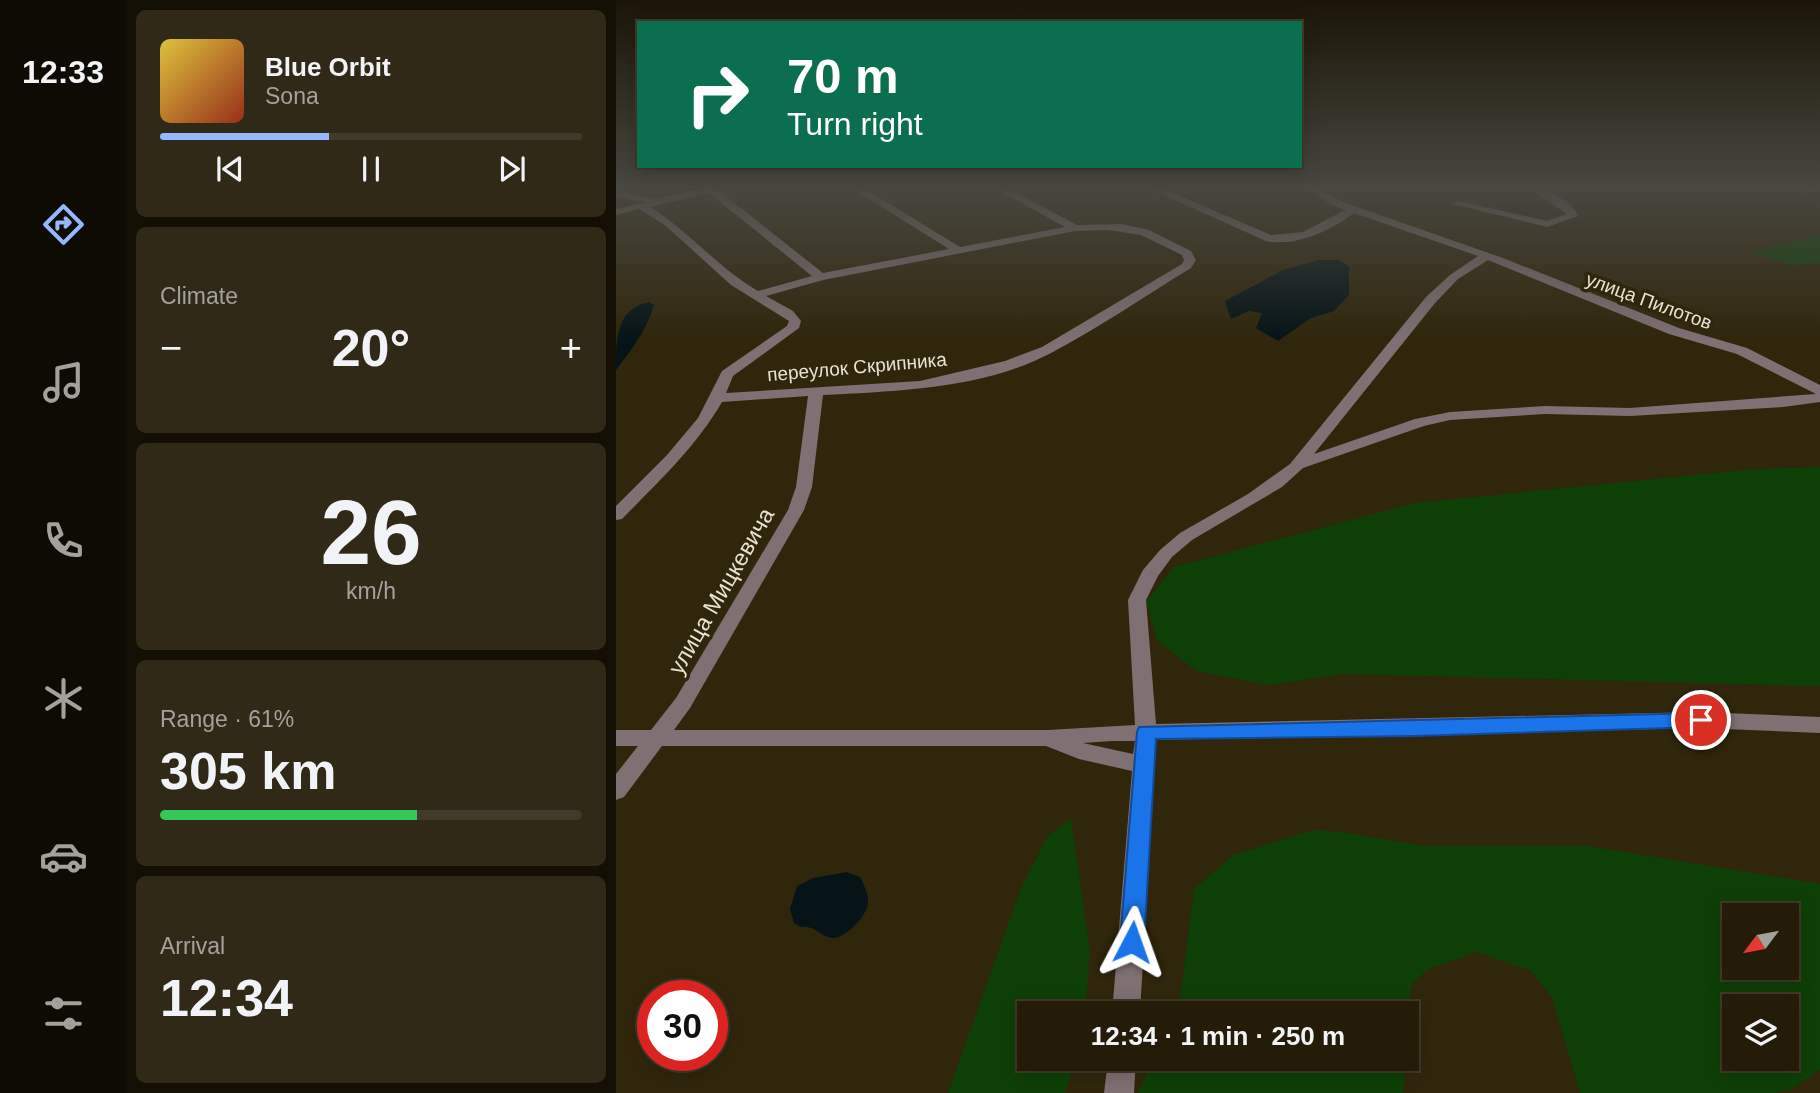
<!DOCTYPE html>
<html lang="en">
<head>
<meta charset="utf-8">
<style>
  :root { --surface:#241c09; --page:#302917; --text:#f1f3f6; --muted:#a3a19c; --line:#413a2a; --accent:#94b7fd }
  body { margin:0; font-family:Helvetica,sans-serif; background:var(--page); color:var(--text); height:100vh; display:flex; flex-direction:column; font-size:26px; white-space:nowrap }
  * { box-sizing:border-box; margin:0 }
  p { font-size:23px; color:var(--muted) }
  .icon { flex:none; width:38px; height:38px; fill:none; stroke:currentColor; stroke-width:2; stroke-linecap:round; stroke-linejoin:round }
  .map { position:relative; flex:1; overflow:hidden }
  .sheet { display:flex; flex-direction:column; gap:10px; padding:10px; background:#140f05; width:490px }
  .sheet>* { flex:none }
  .top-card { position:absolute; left:21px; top:21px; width:665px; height:147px; border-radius:0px; box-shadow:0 4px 18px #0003,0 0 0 2px var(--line); background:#0b6e4f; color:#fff; overflow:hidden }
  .needle { width:46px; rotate:238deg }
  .buttons { position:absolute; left:1106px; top:903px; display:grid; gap:14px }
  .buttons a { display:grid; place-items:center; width:77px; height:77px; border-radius:0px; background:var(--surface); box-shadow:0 4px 18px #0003,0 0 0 2px var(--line); font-size:35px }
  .speed { position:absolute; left:21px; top:980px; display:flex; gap:14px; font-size:35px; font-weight:700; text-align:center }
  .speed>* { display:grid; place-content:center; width:91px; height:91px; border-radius:50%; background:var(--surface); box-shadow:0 4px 18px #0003,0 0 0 2px var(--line); line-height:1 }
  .speed .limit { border:10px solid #d22; background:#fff; color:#111 }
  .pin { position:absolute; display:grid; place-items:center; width:60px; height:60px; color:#fff; margin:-30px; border:4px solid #fff; border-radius:50%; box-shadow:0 2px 7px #0007 }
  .me { position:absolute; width:77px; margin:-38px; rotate:4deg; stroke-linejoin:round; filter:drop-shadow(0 0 5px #0008) }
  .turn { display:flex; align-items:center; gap:24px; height:147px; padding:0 35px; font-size:32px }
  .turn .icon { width:91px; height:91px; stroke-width:2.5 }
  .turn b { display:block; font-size:49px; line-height:60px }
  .big { font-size:52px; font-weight:800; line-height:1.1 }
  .sheet .tile { flex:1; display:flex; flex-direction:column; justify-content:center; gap:10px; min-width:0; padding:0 24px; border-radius:10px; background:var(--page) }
  .sheet .dial { align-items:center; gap:0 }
  .dial b { font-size:91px; line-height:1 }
  .song { display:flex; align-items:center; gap:21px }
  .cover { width:84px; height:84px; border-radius:10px; background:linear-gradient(135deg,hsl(50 70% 55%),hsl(10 70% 35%)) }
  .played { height:7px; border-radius:4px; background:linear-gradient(90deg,var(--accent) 40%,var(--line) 40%) }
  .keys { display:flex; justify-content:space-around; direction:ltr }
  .heat { display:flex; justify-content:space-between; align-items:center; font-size:38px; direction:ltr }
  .charge { height:10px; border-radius:5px; background:linear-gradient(90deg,#34c759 61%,var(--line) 0) }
  .trip { position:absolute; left:401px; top:1001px; width:402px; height:70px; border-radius:0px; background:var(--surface); box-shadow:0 4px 18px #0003,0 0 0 2px var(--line); font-weight:800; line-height:70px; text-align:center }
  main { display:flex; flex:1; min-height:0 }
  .tab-bar { display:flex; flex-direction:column; width:126px; justify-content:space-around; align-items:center; background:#0e0b04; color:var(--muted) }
  .tab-bar .icon { width:49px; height:49px }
  .tab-bar .selected { color:var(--accent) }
  .tab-bar b { font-size:32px; color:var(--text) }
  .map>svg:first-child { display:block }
  .green { fill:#0e3f06; fill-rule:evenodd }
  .water { fill:#061417 }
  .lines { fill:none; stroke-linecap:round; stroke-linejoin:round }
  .minor { fill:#7f7073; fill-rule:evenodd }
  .route { fill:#1a73e8; stroke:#114b97; stroke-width:2 }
  .labels { text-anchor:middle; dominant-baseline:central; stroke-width:7; stroke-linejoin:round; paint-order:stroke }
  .far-street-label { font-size:19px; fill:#e8e2d3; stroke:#30260c }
  .street-label { font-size:23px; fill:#e8e2d3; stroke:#30260c }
</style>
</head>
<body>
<main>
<nav class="tab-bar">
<b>12:33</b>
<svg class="icon selected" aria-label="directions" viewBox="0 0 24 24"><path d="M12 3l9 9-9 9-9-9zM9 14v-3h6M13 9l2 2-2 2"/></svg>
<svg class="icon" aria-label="music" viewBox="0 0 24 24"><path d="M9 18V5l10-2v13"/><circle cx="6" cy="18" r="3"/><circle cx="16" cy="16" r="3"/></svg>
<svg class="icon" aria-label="phone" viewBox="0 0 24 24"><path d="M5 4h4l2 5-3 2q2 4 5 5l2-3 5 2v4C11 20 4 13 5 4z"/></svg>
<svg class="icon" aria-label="climate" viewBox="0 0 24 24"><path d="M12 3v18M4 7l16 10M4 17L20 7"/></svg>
<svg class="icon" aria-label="car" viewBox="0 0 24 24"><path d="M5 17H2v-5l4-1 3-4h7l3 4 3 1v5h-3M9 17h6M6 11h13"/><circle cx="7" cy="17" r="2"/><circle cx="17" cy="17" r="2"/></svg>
<svg class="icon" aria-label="filters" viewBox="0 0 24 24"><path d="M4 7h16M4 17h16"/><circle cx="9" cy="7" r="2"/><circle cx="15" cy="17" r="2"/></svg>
</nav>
<section class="sheet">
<div class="tile">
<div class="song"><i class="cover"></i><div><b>Blue Orbit</b><p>Sona</p></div></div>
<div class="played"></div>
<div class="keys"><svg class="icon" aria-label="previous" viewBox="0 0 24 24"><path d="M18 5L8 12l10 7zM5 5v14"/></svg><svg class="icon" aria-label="pause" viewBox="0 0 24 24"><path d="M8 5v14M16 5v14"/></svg><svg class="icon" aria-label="next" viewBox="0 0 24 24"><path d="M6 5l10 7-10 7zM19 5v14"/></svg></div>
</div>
<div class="tile"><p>Climate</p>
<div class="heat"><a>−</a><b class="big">20°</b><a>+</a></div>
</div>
<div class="tile dial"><b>26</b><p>km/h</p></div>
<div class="tile"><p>Range · 61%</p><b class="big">305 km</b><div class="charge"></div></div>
<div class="tile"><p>Arrival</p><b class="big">12:34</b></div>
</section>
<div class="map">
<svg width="1204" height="1093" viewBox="0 0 1204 1093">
  <rect width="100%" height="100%" fill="#30260c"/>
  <g class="green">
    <polygon points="1204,234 1204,263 1175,265 1135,253"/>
    <polygon points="1204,467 1204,686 726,674 653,685 580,671 541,640 530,601 558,567 799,503 1139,469"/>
    <polygon points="455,819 474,952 469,1013 413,1013 413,1059 460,1059 449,1093 332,1093 405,888 432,835"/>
    <path d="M697 830 726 832 808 846H972L1204 884V1070L1179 1087 1159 1093H964L936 997 915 971 861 952 812 969 795 985 791 1039V1013H560L563 1007 578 889 617 855ZM1171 915V968H1118V915ZM1171 1006V1059H1118V1006Z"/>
    <polygon points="538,1059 790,1059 787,1093 522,1093"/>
  </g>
  <g class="water">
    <polygon points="703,260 722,260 733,267 733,295 718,311 695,318 662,341 640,328 646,313 633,311 615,319 609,301 667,270"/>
    <path d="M33 302 38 305C31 330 16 349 0 370 0 338 0 309 33 302Z"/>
    <path d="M231 872 244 877C248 885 253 895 252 904 250 917 229 939 216 938 203 936 199 925 185 927L178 923 174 909 181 886 197 878Z"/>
  </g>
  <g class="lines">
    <g class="minor">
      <path d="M91 187H109L102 190 207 273 333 249 234 187H246L344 247 449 227 377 187H389L461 225 505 224 533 230 575 251 580 260 575 268C529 296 484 327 437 352 368 389 283 391 207 395L196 487 188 510 74 708 58 730H432L519 725 512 600 527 570 544 550 564 533 632 494 674 464 810 297 834 275 862 256 738 213C714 231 680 247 650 241L530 187H543L655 235 687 232 729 210 716 205 688 187H700L724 201 887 258 1063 328 1131 348 1204 385V402L1167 407 1014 416 929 414 834 420 808 426 687 468 666 487 576 540 556 557 542 576 530 600 540 724 1085 712 1204 717V733L1085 728 540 740 524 1013H496L516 771 463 759 430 746H46L8 797 0 800V774L22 746H0V730H35L60 698 172 510 180 487 192 396 106 402C80 447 42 482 6 519L0 520V506L51 455 82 418 106 371 171 326 173 321 115 285 50 226 23 209 0 215V209L30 202 0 197V191L40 199ZM93 193 196 276 142 291C102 268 73 231 34 207ZM492 230 525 235 566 255 568 260 566 264 426 347 389 361 304 381 110 393 117 376 183 328 185 321 177 311 150 296 207 280 459 231ZM872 260 1053 334 1121 354 1200 394 1014 408 929 406 834 412 799 419 698 454 819 303 842 279ZM496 741H519L517 754 467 743Z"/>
      <path d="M911 187C927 187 957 200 962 216L931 227 837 204 842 201 931 221 951 214Z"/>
      <polygon points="1204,187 1204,191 1188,193 1183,190 1188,187"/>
      <polygon points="492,1059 520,1059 518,1093 488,1093"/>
    </g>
  </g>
  <linearGradient id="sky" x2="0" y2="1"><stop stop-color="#1a1507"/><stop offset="0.55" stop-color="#484740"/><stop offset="1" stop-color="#484740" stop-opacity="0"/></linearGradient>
  <rect width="1204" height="340" fill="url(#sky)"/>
  <polygon class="route" points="1085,713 1091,715 1094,720 1091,725 1085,727 799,736 540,739 528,942 524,949 516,952 507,949 504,942 521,732 523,727"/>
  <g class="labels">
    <g class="far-street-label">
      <text transform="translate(1033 301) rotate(20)">улица Пилотов</text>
      <text transform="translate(241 367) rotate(-5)">переулок Скрипника</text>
    </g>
    <g class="street-label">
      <text transform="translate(105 591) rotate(-60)">улица Мицкевича</text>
    </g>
  </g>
</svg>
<div class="buttons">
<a><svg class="needle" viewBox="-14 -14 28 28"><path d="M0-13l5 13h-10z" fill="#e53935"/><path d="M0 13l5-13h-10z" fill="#a3a19c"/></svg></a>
<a><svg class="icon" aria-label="layers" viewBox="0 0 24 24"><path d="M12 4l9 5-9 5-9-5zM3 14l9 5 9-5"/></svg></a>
</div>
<div class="speed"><div class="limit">30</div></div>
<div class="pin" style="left:1085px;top:720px;background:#d93025"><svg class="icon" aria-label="arrive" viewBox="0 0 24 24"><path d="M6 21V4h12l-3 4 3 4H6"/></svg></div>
<svg class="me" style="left:516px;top:942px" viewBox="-20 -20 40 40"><path d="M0-17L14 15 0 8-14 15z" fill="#1a73e8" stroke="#fff" stroke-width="4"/></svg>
<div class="trip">12:34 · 1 min · 250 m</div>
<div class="top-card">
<div class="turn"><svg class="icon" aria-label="right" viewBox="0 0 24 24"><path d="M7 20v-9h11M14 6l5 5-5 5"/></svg><div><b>70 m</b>Turn right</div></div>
</div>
</div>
</main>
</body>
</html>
